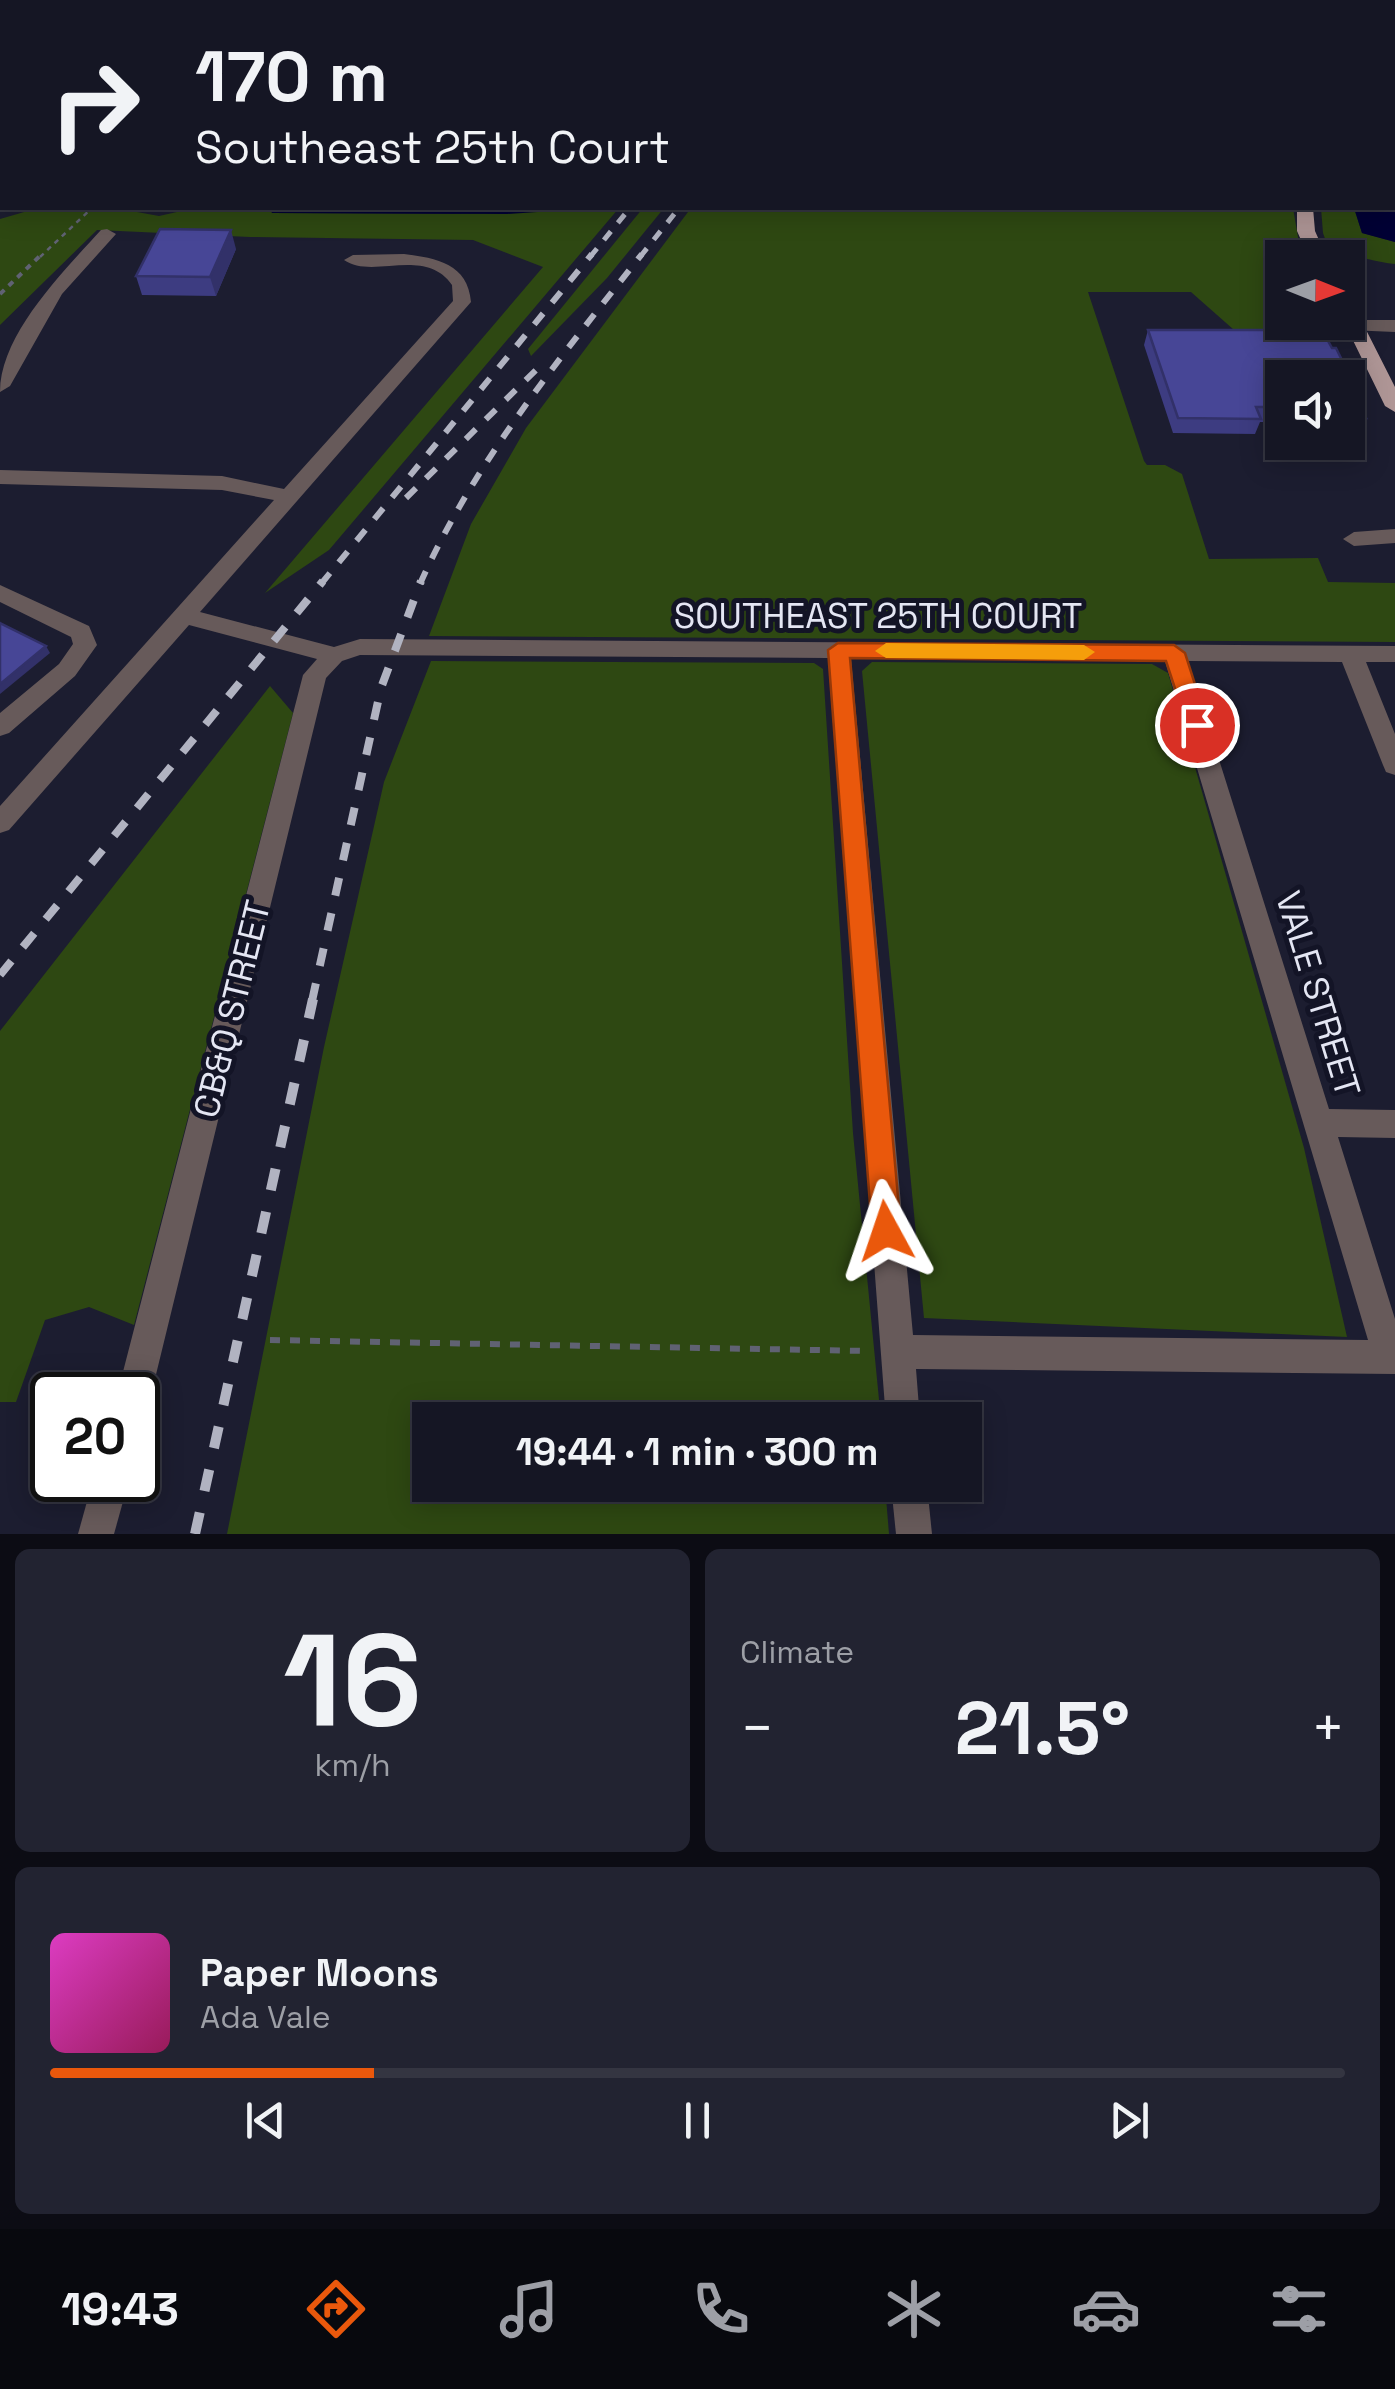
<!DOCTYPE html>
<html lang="en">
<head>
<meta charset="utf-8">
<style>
  :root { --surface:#151624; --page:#222331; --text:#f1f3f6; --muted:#9d9fa6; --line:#343541; --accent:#ea580c }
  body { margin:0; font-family:"Space Grotesk",sans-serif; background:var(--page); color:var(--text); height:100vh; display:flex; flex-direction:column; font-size:38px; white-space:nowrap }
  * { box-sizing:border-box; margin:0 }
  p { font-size:32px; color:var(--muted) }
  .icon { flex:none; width:55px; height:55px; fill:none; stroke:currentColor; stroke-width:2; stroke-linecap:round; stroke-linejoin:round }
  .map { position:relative; height:1534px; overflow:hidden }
  .panel { display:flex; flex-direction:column; gap:15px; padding:15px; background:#0c0c14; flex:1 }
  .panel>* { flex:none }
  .hud { position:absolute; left:0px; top:0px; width:1395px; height:210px; box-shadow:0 5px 25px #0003,0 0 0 2px var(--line); background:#151624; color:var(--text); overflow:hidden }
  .needle { width:65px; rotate:91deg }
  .buttons { position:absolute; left:1265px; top:240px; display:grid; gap:20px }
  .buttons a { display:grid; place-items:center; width:100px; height:100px; border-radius:0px; background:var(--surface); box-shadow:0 5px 25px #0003,0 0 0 2px var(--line); font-size:50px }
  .speed { position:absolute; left:30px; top:1372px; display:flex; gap:20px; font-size:50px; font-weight:700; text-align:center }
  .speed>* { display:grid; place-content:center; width:130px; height:130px; border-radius:50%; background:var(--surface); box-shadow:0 5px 25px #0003,0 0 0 2px var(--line); line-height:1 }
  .speed .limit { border:5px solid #111; border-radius:15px; background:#fff; color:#111 }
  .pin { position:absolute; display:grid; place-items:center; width:85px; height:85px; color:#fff; margin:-42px; border:5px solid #fff; border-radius:50%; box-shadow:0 2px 10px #0007 }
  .me { position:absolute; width:110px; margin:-55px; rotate:355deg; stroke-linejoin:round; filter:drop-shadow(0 0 8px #0008) }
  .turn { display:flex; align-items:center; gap:35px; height:210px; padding:0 30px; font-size:45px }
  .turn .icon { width:130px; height:130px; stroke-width:2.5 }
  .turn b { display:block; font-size:70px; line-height:85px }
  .big { font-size:75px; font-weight:700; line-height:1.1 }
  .panel .card { flex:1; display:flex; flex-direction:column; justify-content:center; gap:15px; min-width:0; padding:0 35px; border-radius:15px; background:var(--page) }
  .panel .dial { align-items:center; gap:0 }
  .dial b { font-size:130px; line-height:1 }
  .song { display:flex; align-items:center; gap:30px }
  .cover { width:120px; height:120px; border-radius:15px; background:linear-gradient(135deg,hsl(310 70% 55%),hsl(330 70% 35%)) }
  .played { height:10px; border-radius:5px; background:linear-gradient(90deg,var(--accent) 25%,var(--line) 25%) }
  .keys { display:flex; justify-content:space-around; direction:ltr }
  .heat { display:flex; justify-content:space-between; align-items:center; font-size:55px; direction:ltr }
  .panel .tiles { flex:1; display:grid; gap:15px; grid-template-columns:1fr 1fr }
  .card:last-child { grid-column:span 2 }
  .trip { position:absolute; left:412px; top:1402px; width:570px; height:100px; border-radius:0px; background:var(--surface); box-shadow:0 5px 25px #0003,0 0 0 2px var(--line); font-weight:700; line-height:100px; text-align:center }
  .tabs { display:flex; height:160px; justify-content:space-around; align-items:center; background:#08090e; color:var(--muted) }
  .tabs .icon { width:70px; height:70px }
  .tabs .active { color:var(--accent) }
  .tabs b { font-size:45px; color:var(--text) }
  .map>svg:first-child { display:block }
  .green { fill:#2e4812 }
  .water { fill:#000135 }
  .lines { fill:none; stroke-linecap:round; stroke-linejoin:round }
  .path-far2 { stroke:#606273; stroke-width:2.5; stroke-dasharray:5 5; stroke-linecap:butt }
  .path-far1 { stroke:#606273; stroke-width:4; stroke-dasharray:6 6; stroke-linecap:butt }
  .path { stroke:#606273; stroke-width:6; stroke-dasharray:10 10; stroke-linecap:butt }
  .minor { fill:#675a5a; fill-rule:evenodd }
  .major { fill:#af9696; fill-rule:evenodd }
  .rail-far3 { stroke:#b1b3c1; stroke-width:5; stroke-dasharray:11 11; stroke-linecap:butt }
  .rail-far2 { stroke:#b1b3c1; stroke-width:6; stroke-dasharray:14 14; stroke-linecap:butt }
  .rail-far1 { stroke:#b1b3c1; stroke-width:8; stroke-dasharray:18 18; stroke-linecap:butt }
  .rail { stroke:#b1b3c1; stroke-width:10; stroke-dasharray:22 22; stroke-linecap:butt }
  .wall { fill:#3d3c81 }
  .shaded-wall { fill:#323169 }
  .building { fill:#474696; stroke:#323169; stroke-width:2.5 }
  .route { fill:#ea580c; stroke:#983908; stroke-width:2.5 }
  .slow { fill:#f59e0b }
  .labels { text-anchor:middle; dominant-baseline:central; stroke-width:10; stroke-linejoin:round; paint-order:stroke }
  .street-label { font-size:35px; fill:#e4e6f3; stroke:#131426 }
</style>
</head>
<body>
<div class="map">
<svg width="1395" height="1534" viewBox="0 0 1395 1534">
  <rect width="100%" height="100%" fill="#1c1d30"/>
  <g class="green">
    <polygon points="38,208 115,208 159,216 195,208 269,208 273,213 453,214 619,208 329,550 265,593 543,267 473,240 250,237 97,230 0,325 0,219"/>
    <polygon points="643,208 664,208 607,278 531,356 528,349"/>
    <polygon points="691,208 908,212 947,208 1293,208 1299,243 1306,257 1282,258 1282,322 1338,323 1347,340 1242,337 1191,292 1088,292 1144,461 1147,465 1165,465 1182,474 1209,559 1318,558 1328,582 1395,583 1395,642 429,636 471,524 526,428"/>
    <path d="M1321 208H1354L1362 233 1395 242V264C1372 262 1352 253 1330 253L1323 233Z"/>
    <polygon points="431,661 814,663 823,669 853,1133 881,1420 430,1420 430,1485 885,1485 889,1534 227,1534 324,1047 384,782"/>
    <polygon points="872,662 1152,664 1168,673 1304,1148 1347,1337 924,1318 862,671"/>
    <polygon points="270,686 293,713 134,1325 89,1307 45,1320 16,1402 0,1402 0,1031"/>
  </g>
  <g class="water">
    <polygon points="0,0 256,0 2,2 0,152"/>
    <polygon points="1393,155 1395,155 1395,242 1362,233 1354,208 1392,208"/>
    <polygon points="269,208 597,208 507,214 272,213"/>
  </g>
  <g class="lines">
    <polyline class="path-far2" points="40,257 92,208"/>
    <polyline class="path-far1" points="0,294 42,254"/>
    <polyline class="path" points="270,1340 869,1351"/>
    <g class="minor">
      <polygon points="917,0 931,0 931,2 918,2"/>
      <rect x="1392" y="25" width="3" height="8"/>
      <rect x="1392" y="122" width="3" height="10"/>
      <path d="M107 229 116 234 62 294 10 386 0 392C0 334 64 271 101 230Z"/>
      <path d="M404 254C437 258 468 264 471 302L200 612 334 647 360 639 1395 646V662H1366L1395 734V775L1386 772 1383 765 1342 662 1188 661 1329 1109 1395 1110V1138L1338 1137 1395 1319V1374L916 1369 920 1420H886L828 658 360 655 342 661 326 678 151 1395 146 1407 138 1411V1395H117L303 675 317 659 189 625 9 830 0 833V806L274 500 222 490 0 484V470L222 476 284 489 453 301 452 285C425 246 372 280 344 260L353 255ZM851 659 1165 661 1368 1340 913 1335Z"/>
      <polygon points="1355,320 1395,320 1395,332 1348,330 1346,326"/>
      <polygon points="1395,529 1395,543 1354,546 1343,539 1354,532"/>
      <polygon points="0,585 89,626 97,645 75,676 9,733 0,736 0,713 59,664 73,644 71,637 0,602"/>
      <polygon points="93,1480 129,1480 114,1534 78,1534"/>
      <polygon points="891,1485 927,1485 932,1534 896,1534"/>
    </g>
    <g class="major">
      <polygon points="1249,0 1263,0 1264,2 1251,2"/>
      <polygon points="1297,208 1313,208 1315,231 1327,258 1309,258 1297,231"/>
      <polygon points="1348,307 1357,312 1395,387 1395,412 1385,406 1344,322 1348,322"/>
    </g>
    <g class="rail-far3">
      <polyline points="590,257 630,208"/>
      <polyline points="640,257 679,208"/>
    </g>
    <g class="rail-far2">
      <polyline points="406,498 541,365"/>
      <polyline points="321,584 592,254"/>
      <path d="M420 584C474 462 560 358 642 254"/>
    </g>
    <g class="rail-far1">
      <polyline points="0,975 323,581"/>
      <polyline points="312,1001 381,688 421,581"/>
    </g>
    <polyline class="rail" points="195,1534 313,999"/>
  </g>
  <g class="wall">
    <polygon points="616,0 645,0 643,2"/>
    <polygon points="236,249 216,296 142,295 136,276"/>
    <polygon points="1148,330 1332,348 1361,399 1359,403 1366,418 1359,433 1348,433 1348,378 1282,378 1282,422 1260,422 1255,434 1173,433 1144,345"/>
  </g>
  <g class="shaded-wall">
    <polygon points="546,0 570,0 568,2 543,2"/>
    <polygon points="231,230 236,249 216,296 210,277"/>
    <polygon points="46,646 50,653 0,694 0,684"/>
  </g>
  <g class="building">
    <polygon points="484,0 546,0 543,2 496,2"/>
    <polygon points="160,229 231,230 210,277 136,276"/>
    <polygon points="1148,330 1322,330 1332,348 1336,348 1361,399 1357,399 1366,418 1348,418 1348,378 1282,378 1282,407 1256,407 1261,419 1178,418"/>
    <polygon points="0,623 46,646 0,684"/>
  </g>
  <polygon class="route" points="838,643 1174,645 1185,653 1208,725 1205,731 1189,731 1166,661 850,658 901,1231 897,1241 886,1245 876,1241 872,1231 828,650"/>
  <polygon class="slow" points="886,643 1084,645 1095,652 1084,660 886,658 875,651"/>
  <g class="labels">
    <g class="street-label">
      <text x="878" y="616">SOUTHEAST 25TH COURT</text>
      <text transform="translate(1318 994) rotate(73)">VALE STREET</text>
      <text transform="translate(232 1009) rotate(-76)">CB&amp;Q STREET</text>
    </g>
  </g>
</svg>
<div class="buttons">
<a><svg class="needle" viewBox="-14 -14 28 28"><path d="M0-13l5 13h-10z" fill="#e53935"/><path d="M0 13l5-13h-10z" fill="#9d9fa6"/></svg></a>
<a><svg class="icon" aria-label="sound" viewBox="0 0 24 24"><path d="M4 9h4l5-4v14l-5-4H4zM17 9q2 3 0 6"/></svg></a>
</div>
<div class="speed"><div class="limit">20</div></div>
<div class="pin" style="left:1197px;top:725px;background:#d93025"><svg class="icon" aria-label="arrive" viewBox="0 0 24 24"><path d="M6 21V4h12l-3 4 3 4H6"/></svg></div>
<svg class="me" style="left:886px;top:1231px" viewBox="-20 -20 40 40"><path d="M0-17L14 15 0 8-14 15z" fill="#ea580c" stroke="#fff" stroke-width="4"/></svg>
<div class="trip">19:44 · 1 min · 300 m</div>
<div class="hud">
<div class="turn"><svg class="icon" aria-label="right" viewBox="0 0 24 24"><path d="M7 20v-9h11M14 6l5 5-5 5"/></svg><div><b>170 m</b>Southeast 25th Court</div></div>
</div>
</div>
<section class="panel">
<div class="tiles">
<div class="card dial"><b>16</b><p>km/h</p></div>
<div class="card"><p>Climate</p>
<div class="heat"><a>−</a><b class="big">21.5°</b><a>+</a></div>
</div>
<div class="card">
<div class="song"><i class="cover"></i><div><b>Paper Moons</b><p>Ada Vale</p></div></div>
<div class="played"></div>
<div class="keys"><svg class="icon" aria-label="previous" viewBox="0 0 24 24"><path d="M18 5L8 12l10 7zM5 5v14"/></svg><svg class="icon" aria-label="pause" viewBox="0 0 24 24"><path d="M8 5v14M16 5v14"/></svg><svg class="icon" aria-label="next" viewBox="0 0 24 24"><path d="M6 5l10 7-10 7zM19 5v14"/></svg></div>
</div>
</div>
</section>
<nav class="tabs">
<b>19:43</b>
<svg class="icon active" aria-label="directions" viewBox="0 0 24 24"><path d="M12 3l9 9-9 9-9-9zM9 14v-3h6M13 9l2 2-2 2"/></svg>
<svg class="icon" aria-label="music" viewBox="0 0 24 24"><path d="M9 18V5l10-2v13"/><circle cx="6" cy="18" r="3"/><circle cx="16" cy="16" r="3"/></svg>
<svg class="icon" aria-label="phone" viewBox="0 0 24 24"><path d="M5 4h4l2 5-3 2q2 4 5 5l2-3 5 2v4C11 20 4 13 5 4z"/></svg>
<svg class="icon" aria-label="climate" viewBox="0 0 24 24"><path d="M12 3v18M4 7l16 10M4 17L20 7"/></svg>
<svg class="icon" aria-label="car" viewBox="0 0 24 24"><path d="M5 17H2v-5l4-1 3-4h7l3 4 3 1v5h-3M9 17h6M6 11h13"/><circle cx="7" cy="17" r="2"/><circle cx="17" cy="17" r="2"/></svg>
<svg class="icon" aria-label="filters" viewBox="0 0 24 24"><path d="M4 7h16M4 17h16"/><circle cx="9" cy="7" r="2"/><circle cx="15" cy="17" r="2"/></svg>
</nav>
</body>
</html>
